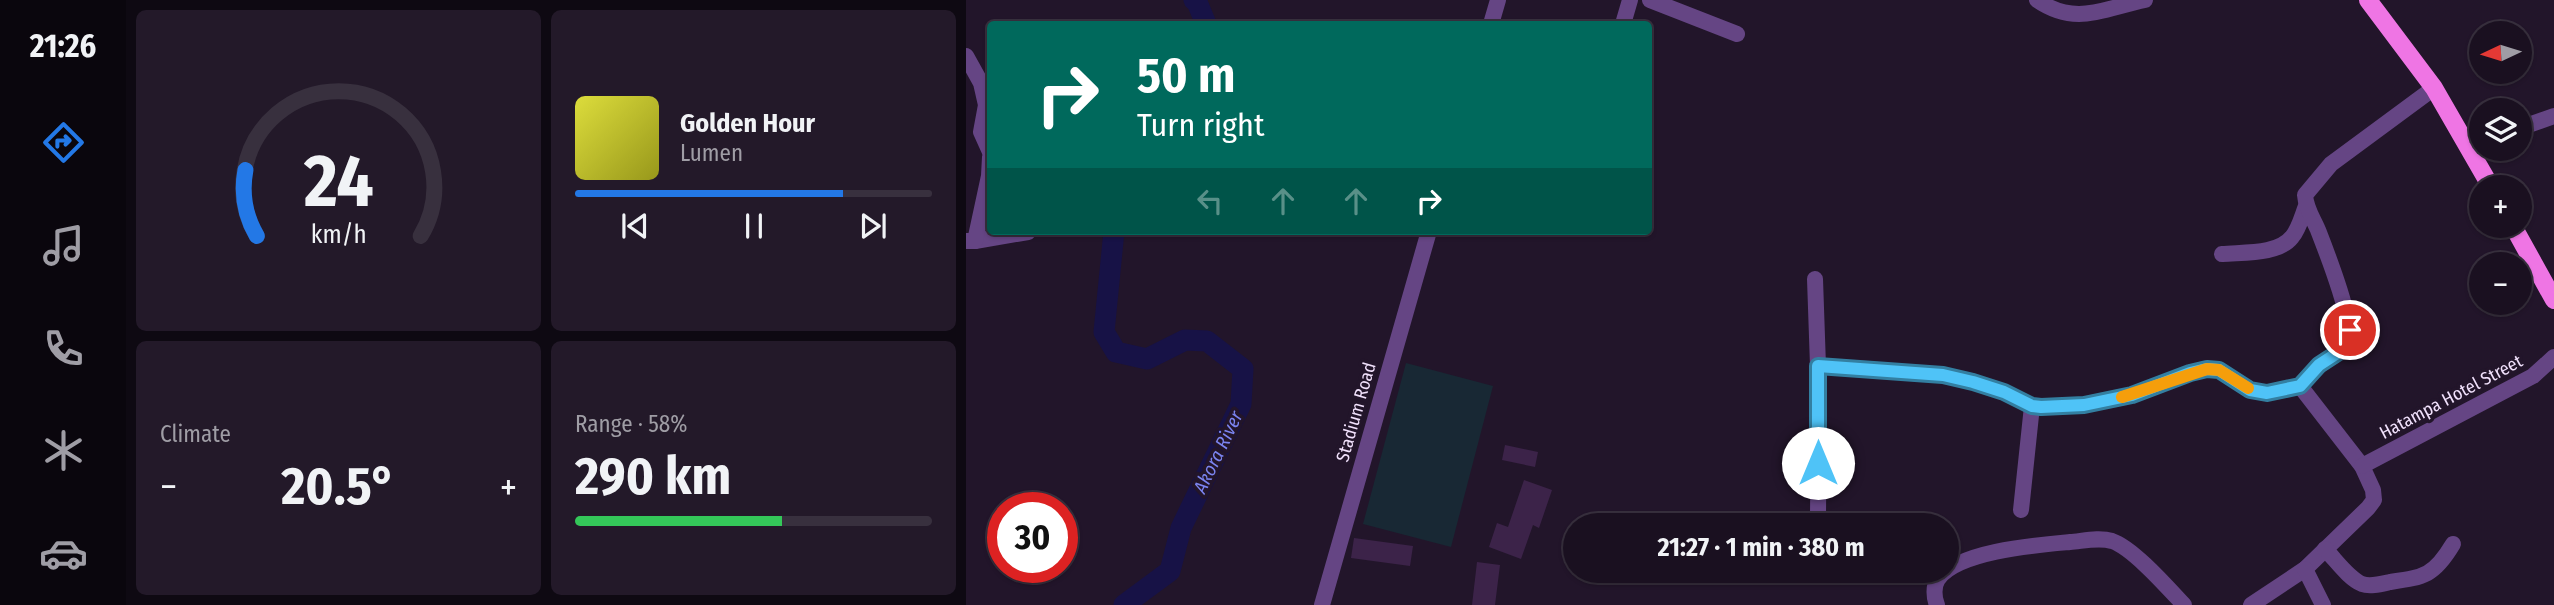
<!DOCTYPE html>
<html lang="en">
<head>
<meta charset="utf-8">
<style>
  :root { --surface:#1a1020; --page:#231929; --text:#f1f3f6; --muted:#9f9da5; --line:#38303e; --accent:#2378e6 }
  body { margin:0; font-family:"Fira Sans Condensed",sans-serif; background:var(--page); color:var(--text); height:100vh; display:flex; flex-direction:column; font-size:26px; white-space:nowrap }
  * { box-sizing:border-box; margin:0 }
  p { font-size:23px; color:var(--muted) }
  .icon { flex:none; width:38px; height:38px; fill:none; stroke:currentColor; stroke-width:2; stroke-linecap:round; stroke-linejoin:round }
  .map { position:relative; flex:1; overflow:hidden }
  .sheet { display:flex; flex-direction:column; gap:10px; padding:10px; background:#0e0912; width:840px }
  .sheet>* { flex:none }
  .top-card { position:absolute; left:21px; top:21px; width:665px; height:214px; border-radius:7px; box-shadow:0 2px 5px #0004,0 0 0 2px var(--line); background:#00695c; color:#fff; overflow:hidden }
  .needle { width:46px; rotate:266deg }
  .buttons { position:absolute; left:1503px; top:21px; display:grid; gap:14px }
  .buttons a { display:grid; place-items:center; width:63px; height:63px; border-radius:50%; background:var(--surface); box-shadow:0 2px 5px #0004,0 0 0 2px var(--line); font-size:35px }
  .speed { position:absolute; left:21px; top:492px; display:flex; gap:14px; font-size:35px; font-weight:700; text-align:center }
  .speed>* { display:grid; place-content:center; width:91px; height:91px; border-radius:50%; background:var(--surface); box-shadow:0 2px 5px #0004,0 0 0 2px var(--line); line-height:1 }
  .speed .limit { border:10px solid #d22; background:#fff; color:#111 }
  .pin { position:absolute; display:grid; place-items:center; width:60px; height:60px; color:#fff; margin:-30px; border:4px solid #fff; border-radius:50%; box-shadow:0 2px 7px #0007 }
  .me { position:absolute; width:77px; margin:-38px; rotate:0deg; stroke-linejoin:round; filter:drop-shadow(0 0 5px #0008) }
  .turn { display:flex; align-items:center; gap:24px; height:147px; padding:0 35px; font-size:32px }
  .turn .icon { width:91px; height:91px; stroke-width:2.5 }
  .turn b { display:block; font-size:49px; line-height:60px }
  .lanes { display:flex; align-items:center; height:66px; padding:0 35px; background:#0003; justify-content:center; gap:35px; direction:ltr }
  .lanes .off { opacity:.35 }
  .big { font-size:52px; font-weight:700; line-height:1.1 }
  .sheet .tile { flex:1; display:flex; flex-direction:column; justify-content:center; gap:10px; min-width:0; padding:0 24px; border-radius:10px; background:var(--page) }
  .sheet .dial { align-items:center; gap:0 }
  .dial svg { height:182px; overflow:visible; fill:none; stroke:var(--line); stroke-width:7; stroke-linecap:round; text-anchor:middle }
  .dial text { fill:var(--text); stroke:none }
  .song { display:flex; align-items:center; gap:21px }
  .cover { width:84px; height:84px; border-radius:10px; background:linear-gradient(135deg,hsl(60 70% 55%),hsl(60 70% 35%)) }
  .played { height:7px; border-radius:4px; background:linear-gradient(90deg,var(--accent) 75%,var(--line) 75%) }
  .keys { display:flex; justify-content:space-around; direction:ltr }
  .heat { display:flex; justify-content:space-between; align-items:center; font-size:38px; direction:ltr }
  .charge { height:10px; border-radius:5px; background:linear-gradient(90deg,#34c759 58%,var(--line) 0) }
  .sheet .tiles { flex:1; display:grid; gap:10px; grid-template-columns:repeat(2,1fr) }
  .trip { position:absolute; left:597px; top:513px; width:396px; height:70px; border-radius:35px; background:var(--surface); box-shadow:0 2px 5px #0004,0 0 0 2px var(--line); font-weight:700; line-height:70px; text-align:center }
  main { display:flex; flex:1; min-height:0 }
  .tab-bar { display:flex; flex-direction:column; width:126px; justify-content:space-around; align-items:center; background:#0a060d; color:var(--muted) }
  .tab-bar .icon { width:49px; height:49px }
  .tab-bar .on { color:var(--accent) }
  .tab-bar b { font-size:32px; color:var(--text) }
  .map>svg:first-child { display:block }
  .pitch { fill:#182834 }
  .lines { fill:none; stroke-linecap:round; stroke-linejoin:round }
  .river { stroke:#171246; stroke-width:21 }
  .building { fill:#3c2349 }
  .minor { stroke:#654584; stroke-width:16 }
  .major { stroke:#ef75e4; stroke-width:18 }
  .route-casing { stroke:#337fa1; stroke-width:18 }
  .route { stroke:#4fc3f7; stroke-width:12 }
  .slow { stroke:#f59e0b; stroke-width:12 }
  .labels { text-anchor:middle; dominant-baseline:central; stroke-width:7; stroke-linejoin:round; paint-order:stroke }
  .street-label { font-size:18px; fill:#f1e1fc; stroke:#22152a }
  .water-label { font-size:19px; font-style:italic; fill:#7b84f0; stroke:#22152a }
</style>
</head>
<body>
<main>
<nav class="tab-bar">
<b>21:26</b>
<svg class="icon on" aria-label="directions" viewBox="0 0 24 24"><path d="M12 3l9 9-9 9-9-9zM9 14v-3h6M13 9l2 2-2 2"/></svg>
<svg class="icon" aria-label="music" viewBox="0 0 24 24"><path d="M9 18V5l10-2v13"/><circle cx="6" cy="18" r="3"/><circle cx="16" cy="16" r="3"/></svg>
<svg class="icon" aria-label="phone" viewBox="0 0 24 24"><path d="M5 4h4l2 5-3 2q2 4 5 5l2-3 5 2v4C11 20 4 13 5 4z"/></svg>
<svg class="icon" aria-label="climate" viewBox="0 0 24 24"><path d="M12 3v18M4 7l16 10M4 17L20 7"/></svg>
<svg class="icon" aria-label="car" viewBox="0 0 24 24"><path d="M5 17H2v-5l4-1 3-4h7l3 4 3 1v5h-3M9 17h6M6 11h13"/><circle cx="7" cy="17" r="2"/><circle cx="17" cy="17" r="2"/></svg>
</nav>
<section class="sheet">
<div class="tiles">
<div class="tile dial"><svg viewBox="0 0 100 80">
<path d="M14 69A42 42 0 1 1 86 69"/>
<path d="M14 69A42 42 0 0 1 9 40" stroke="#2378e6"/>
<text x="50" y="56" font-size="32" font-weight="700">24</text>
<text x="50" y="72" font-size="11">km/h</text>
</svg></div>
<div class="tile">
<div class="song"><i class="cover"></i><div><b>Golden Hour</b><p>Lumen</p></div></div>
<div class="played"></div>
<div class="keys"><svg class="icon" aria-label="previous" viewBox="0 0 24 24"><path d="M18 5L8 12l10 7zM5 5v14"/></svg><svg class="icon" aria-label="pause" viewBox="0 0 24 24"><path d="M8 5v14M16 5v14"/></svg><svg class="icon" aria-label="next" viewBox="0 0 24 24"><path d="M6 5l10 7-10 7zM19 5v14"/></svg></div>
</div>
<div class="tile"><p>Climate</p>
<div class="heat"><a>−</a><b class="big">20.5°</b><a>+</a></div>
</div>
<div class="tile"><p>Range · 58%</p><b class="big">290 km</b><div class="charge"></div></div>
</div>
</section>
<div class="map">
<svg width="1588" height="605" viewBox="0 0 1588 605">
  <rect width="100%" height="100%" fill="#22152a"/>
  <polygon class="pitch" points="440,363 527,386 485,547 397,524"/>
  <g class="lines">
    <g class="river">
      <polyline points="228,0 231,2 240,24"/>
      <polyline points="148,231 138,332 150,352 181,359 219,340 241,341 277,369 275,404 215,528 204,571 158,605"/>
    </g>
  </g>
  <g class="building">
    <polygon points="539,445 572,452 569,467 536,460"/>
    <polygon points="558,480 586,490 573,528 567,525 555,559 523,547 531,523 542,527"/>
    <polygon points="388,538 447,546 444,566 385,558"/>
    <polygon points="511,562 534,565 529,605 506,605"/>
  </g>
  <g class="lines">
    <g class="minor">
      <polyline points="684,0 771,34"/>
      <path d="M1071 0C1110 27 1139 8 1179 0"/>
      <polyline points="525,24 532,0"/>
      <polyline points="657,24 664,0"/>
      <polyline points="0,56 15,83 20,105 15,132 24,152"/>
      <polyline points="1554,128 1588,116"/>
      <polyline points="0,241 9,241 62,232"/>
      <polyline points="9,241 23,176 24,157"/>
      <path d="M1256 254C1277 252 1312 255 1326 237 1333 229 1336 216 1340 206"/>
      <polyline points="849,279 853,395 852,516"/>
      <polyline points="852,366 977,375 1007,382 1038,392 1066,406 1075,407 1118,405 1166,395 1224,373 1241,369 1253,370 1284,390 1301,393 1334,386 1396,466 1407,490 1408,500 1402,508 1339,569 1285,605"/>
      <path d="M1334 386C1340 379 1346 372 1352 366 1361 358 1376 354 1382 343 1391 329 1359 248 1352 230 1347 218 1340 209 1339 195L1365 164 1468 88"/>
      <polyline points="1396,466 1567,376 1588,357"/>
      <polyline points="1055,510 1066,406"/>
      <path d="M1359 549C1370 560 1382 578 1396 584 1404 587 1415 584 1424 582 1458 577 1468 576 1487 544"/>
      <polyline points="1339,569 1357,605"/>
      <polyline points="356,605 463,231"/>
      <path d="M971 605C968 598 967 586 972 579 992 551 1071 545 1104 542 1117 541 1133 537 1146 541 1167 548 1202 588 1218 605"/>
    </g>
    <g class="major">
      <polyline points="1402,0 1468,88 1525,187"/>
      <polyline points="1547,226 1588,300"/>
    </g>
  </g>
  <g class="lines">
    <g class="route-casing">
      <polyline id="route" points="852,463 852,366 977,375 1007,382 1038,392 1066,406 1075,407 1118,405 1166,395 1224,373 1241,369 1253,370 1284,390 1301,393 1334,386 1353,365 1379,348 1385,340 1384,330"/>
    </g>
    <use href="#route" class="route"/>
    <polyline class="slow" points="1156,397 1241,369 1253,370 1282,388"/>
  </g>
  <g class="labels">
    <g class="street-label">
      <text transform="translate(1485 397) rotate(-28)">Hatampa Hotel Street</text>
      <text transform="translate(390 412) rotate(-74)">Stadium Road</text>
    </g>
    <g class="water-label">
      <text transform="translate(252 452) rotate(-64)">Akora River</text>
    </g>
  </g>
</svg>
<div class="buttons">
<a><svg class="needle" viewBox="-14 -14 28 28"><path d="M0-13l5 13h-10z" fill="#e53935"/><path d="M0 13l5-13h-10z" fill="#9f9da5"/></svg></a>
<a><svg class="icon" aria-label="layers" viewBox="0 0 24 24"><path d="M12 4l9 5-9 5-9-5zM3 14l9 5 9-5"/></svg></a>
<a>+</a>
<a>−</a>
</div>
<div class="speed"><div class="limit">30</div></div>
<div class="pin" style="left:1384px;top:330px;background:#d93025"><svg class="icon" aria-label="arrive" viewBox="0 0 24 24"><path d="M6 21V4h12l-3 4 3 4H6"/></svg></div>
<svg class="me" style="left:852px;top:463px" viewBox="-20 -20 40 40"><circle r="19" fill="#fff"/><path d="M0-13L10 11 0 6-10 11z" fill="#4fc3f7"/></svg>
<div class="trip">21:27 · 1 min · 380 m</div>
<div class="top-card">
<div class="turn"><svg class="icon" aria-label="right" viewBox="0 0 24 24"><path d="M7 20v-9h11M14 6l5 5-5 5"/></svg><div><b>50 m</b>Turn right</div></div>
<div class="lanes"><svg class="icon off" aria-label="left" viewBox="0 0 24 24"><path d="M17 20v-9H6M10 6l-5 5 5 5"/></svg><svg class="icon off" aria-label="ahead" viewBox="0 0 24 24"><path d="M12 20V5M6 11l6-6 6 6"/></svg><svg class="icon off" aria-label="ahead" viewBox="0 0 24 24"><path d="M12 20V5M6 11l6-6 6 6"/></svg><svg class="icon" aria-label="right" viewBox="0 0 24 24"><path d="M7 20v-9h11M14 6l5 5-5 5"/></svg></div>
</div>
</div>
</main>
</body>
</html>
